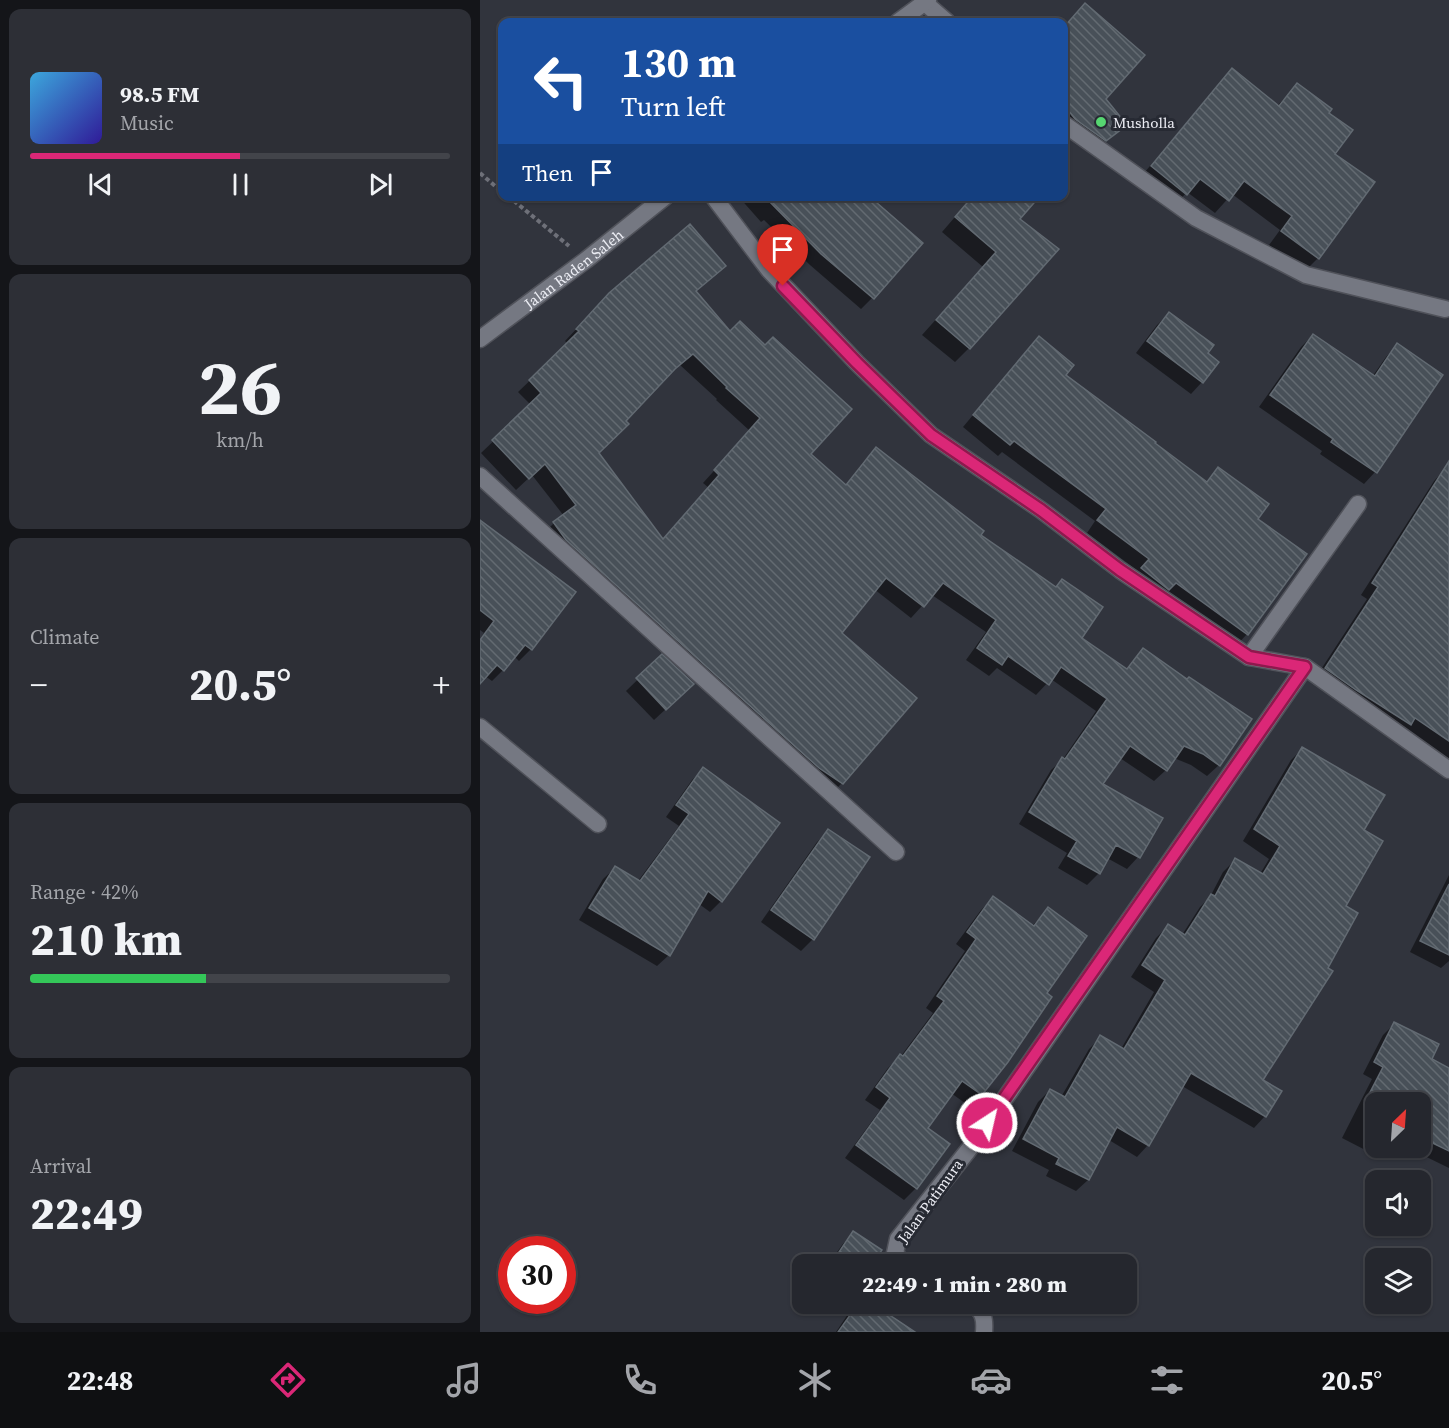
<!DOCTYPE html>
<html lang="en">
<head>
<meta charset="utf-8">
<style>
  :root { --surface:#25272e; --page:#2d2f36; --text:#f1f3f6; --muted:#a3a5aa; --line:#42444a; --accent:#db2777 }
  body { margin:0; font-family:"Source Serif 4",serif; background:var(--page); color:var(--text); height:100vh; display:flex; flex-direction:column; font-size:22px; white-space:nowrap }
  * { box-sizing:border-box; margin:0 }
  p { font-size:20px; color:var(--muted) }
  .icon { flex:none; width:33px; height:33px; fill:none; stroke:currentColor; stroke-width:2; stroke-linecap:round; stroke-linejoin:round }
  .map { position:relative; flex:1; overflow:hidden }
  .panel { display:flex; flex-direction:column; gap:9px; padding:9px; background:#141519; width:480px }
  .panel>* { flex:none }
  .top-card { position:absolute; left:18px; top:18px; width:570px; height:183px; border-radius:12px; box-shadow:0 2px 4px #0004,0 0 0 2px var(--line); background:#1a4fa0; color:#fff; overflow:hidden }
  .needle { width:39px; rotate:25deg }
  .controls { position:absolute; left:885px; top:1092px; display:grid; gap:12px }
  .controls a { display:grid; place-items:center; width:66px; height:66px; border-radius:12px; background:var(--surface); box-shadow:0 2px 4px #0004,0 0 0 2px var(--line); font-size:30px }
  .speed { position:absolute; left:18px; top:1236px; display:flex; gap:12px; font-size:30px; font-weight:700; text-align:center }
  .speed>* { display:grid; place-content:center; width:78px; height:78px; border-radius:50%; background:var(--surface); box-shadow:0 2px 4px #0004,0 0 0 2px var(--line); line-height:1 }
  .speed .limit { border:9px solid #d22; background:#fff; color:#111 }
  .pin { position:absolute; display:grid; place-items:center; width:51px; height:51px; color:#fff; margin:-62px -26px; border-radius:50% 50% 50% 0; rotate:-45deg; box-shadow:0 0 6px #0007 }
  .pin .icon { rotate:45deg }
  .me { position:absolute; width:66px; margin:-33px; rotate:35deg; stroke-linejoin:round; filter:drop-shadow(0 0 4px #0008) }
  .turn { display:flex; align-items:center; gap:21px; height:126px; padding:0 24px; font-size:27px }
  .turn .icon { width:78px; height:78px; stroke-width:2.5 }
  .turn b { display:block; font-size:42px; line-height:51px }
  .then { display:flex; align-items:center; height:57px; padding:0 24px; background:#0003; gap:12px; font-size:22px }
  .big { font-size:45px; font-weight:800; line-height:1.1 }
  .panel .tile { flex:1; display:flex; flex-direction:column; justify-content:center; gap:9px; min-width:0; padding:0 21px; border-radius:12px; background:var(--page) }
  .panel .dial { align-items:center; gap:0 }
  .dial b { font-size:78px; line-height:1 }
  .song { display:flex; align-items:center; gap:18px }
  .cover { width:72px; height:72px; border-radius:9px; background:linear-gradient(135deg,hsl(200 70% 55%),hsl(250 70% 35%)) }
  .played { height:6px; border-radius:3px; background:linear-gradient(90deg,var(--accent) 50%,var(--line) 50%) }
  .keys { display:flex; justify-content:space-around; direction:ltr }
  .heat { display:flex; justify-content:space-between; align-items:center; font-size:33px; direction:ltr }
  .charge { height:9px; border-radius:4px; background:linear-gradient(90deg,#34c759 42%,var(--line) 0) }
  .trip { position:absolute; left:312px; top:1254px; width:345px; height:60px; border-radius:12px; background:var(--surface); box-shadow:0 2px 4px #0004,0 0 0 2px var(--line); font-weight:800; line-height:60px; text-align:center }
  .dock { display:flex; height:96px; justify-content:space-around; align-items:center; background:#0f1012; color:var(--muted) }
  .dock .icon { width:42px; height:42px }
  .dock .active { color:var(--accent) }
  .dock b { font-size:27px; color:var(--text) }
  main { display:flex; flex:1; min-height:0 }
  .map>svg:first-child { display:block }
  .shadow { fill:#0007; fill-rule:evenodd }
  .building { fill:url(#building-back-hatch); stroke:#626a72; stroke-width:1.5; fill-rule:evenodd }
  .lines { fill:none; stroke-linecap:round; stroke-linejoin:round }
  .minor-casing { stroke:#50525a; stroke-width:19 }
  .path { stroke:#6e7079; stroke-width:4; stroke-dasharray:4.5 3; stroke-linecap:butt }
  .minor { stroke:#757882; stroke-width:16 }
  .route-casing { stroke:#8e194d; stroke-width:15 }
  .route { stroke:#db2777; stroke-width:10 }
  .poi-dot { fill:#56d671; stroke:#272a33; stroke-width:2 }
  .labels { text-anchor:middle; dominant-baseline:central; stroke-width:6; stroke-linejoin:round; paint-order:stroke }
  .poi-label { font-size:15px; fill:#ecedf4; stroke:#272a33; text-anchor:start }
  .street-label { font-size:15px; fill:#ecedf4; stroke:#272a33 }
</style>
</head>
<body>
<main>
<section class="panel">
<div class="tile">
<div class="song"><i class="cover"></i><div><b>98.5 FM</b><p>Music</p></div></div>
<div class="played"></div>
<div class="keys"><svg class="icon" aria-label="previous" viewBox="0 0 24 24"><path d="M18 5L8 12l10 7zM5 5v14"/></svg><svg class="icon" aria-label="pause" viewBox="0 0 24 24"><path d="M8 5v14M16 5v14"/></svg><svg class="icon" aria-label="next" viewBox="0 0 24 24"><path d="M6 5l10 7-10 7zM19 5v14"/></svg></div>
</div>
<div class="tile dial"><b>26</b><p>km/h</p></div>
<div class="tile"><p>Climate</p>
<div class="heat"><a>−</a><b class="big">20.5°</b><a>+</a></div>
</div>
<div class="tile"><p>Range · 42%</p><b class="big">210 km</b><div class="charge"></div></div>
<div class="tile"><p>Arrival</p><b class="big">22:49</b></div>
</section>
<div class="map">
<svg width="969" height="1332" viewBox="0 0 969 1332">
  <defs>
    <pattern id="building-back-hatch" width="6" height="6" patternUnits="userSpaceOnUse" patternTransform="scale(1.5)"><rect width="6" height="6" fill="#485058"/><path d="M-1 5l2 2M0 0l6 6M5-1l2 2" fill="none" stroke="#636a71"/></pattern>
  </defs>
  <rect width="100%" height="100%" fill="#31343d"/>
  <g class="shadow">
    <polygon points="594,16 624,99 645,125 633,136 614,152 584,130 584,28"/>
    <polygon points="752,70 797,106 817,85 847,113 853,154 838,258 825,271 789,245 800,230 752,194 735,213 707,192 693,207 659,179 740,83"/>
    <polygon points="258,196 397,196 392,201 392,298 381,309 330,265 284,220 281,222"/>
    <polygon points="493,196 538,220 489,348 475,362 442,335 503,267 462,232"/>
    <path d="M232 278 215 292 329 454 365 486 384 461 396 449 498 535 600 638 645 670 663 650 739 765 727 776 711 765 694 758 686 770 674 781 640 758 621 784 681 818 658 857 647 869 627 858 619 873 607 885 578 868 587 853 539 824 571 770 583 759 616 711 571 679 556 695 517 668 509 676 486 660 506 632 452 595 431 618 394 589 360 634 362 783 350 795 62 535 74 523 84 516 52 475 36 490 1 453 51 405 38 392 88 344 85 341 118 306ZM200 365 237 399 236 400 270 431 223 483 229 488 182 541 117 454 144 421 185 377Z"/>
    <polygon points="689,314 726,354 722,382 711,394 656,353 677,325"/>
    <polygon points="833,335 892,377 906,357 917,345 961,375 895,472 884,484 840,454 842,451 779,407 821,347"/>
    <polygon points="548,349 725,483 738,469 776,519 767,634 756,646 651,580 658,571 607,533 615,521 522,452 518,456 483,427"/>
    <polygon points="965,469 969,471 969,760 924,730 834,680 887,599 881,595 954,481"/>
    <polygon points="0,522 94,593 51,649 39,661 34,656 23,670 12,681 5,676 0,682 0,639 4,633 0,630"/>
    <polygon points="182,656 201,695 174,720 146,691"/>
    <polygon points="822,749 882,831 864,907 781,1081 785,1116 774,1128 702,1086 668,1145 657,1157 629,1140 608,1180 596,1191 566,1176 569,1170 532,1151 558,1102 570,1090 581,1097 609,1049 621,1037 641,1049 674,992 651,977 676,938 688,926 702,935 720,907 730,897 743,872 755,860 780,874 789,859 763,841 811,760"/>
    <polygon points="223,769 241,901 230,912 219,904 189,955 177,966 99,920 123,879 135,868 158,881 199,826 186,817 212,780"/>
    <polygon points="349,831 388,858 333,939 321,951 281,922 337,842"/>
    <polygon points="969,875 969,961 961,968 930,952"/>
    <polygon points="513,898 552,926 568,909 564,993 527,1061 501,1095 489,1106 471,1093 446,1128 468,1144 436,1188 424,1200 365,1158 400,1110 385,1100 408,1068 420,1056 421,1056 453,1013 446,1008 485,951 476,944 501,910"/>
    <polygon points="914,1024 950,1060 969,1070 969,1168 928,1148 940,1148 940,1102 896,1102 896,1148 903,1148 895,1155 862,1138 892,1079 883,1074 903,1035"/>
    <polygon points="373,1233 400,1250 391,1264 349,1264 362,1245"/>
    <polygon points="377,1304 391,1304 433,1332 356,1332 370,1311"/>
  </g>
  <g class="building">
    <polygon points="605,3 665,55 626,99 647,125 626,141 595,119 584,105 584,27"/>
    <polygon points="752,68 799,106 817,83 852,109 849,113 873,130 855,154 895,182 839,259 801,231 812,216 764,181 749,201 720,179 707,195 671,166"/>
    <polygon points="284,196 389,196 443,243 394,299 341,254"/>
    <polygon points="493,196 560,196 540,219 579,249 490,349 456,320 516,252 475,217"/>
    <path d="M210 224 246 266 216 291 250 331 260 321 285 345 293 337 372 409 331 454 366 485 396 447 504 531 501 535 576 587 582 579 623 607 602 638 647 669 663 648 707 679 709 677 772 719 740 766 723 754 704 746 687 771 650 746 623 784 683 818 660 858 636 845 620 874 588 856 597 841 549 812 582 757 585 759 627 699 581 667 569 685 528 656 522 665 497 648 516 620 463 583 444 607 406 578 362 633 437 698 363 784 339 768 86 540 73 522 96 505 65 464 49 479 12 440 61 393 49 380 99 331 96 329 129 293ZM213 354 247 387 246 388 280 418 234 470 239 475 183 539 119 453 149 424 146 421 195 369Z"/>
    <polygon points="689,312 734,345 728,353 739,362 723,383 667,341"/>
    <polygon points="833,334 895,376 917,343 963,375 897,473 851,442 853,439 790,395"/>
    <polygon points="559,336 594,365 586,375 676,442 675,443 727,482 738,467 789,504 778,519 827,554 768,635 696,583 689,590 661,568 669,559 617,520 626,509 534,441 530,445 493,415"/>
    <polygon points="969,461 969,741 935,718 931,725 876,690 845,668 898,587 892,583"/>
    <polygon points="0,520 96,592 52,650 45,645 24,671 17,665 0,684 0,640 14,621 0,610"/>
    <polygon points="182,654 214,684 186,710 156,678"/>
    <polygon points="822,747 905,795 884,830 903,841 866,906 878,913 848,968 853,971 783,1080 802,1091 786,1117 711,1073 669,1146 637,1127 609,1180 576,1164 579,1158 543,1139 570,1089 585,1097 620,1035 644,1049 685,980 662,965 688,924 705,935 731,894 735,896 755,858 783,874 800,846 774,829"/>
    <polygon points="223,767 300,823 242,902 228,891 190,956 109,908 135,866 160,881 209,814 196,805"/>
    <polygon points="348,829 390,857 334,940 291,910"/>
    <polygon points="969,884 969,955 940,941"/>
    <polygon points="513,896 554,926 568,907 607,936 567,993 572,997 528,1062 502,1095 482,1081 448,1128 470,1144 437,1189 376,1145 410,1098 396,1087 420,1054 423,1056 464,1001 457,996 496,939 487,932"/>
    <polygon points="914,1022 959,1044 952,1059 969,1068 969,1151 940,1137 940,1102 885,1102 903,1067 894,1062"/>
    <polygon points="373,1231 402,1250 392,1264 351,1264"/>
    <polygon points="378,1304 393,1304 435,1332 358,1332"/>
  </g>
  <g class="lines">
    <g class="minor-casing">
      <g id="minor">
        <polyline points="445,3 467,22"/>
        <polyline points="418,22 448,0"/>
        <polyline points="584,124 716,218 826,275 965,309"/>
        <polyline points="233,196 289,270 377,363 451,435 561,510 640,570 769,657 825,667 969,770"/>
        <path id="s1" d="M0 339 106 260 186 196"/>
        <polyline points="0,476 416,852"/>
        <polyline points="769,657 878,504"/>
        <polyline points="0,727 118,824"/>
        <polyline points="423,1264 415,1253 418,1239 494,1143 825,667"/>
        <path d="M491 1304C504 1311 505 1319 504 1332"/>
      </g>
    </g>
    <g class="path">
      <polyline points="0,173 22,192"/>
      <polyline points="28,196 89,246"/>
    </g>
    <use href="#minor" class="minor"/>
  </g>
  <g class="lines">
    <g class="route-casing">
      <polyline id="route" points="303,286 377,363 451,435 561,510 640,570 769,657 825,667 507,1123"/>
    </g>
    <use href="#route" class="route"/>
  </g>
  <circle class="poi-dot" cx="621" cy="122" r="6"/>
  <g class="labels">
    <g class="poi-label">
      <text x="633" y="122">Musholla</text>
    </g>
    <g class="street-label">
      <text stroke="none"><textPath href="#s1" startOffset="117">Jalan Raden Saleh</textPath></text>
      <text transform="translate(450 1201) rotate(-54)">Jalan Patimura</text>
    </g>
  </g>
</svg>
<div class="controls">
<a><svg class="needle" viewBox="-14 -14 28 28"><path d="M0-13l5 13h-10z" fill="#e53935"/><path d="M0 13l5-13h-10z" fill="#a3a5aa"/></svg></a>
<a><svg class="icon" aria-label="sound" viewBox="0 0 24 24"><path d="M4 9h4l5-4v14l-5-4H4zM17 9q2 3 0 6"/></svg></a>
<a><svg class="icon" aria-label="layers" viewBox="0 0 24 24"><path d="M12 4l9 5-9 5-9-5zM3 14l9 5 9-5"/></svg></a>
</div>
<div class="speed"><div class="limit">30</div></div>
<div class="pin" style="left:303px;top:286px;background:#d93025"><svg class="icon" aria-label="arrive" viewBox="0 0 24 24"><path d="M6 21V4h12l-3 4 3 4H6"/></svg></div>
<svg class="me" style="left:507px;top:1123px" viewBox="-20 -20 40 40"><circle r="17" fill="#db2777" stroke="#fff" stroke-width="3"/><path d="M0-11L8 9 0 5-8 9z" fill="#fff"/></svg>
<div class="trip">22:49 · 1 min · 280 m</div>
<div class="top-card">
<div class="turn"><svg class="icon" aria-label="left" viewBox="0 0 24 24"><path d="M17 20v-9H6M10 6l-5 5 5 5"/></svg><div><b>130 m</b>Turn left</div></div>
<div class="then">Then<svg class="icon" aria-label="arrive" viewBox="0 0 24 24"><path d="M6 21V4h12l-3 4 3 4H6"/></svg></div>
</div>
</div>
</main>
<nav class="dock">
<b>22:48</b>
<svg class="icon active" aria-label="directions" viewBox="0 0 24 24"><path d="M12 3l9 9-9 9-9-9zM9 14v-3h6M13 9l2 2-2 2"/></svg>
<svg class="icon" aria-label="music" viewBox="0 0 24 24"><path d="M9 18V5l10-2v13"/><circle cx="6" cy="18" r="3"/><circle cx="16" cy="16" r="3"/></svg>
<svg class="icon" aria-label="phone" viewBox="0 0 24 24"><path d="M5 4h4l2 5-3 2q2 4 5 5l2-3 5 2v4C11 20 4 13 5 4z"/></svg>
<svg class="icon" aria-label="climate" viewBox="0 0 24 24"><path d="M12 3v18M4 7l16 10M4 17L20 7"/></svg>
<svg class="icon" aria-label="car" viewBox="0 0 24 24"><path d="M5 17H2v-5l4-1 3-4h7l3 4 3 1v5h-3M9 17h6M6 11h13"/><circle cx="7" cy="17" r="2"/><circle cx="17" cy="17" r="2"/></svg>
<svg class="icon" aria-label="filters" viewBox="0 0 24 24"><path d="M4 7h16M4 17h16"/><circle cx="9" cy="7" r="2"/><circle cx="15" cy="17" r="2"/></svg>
<b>20.5°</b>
</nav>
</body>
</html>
